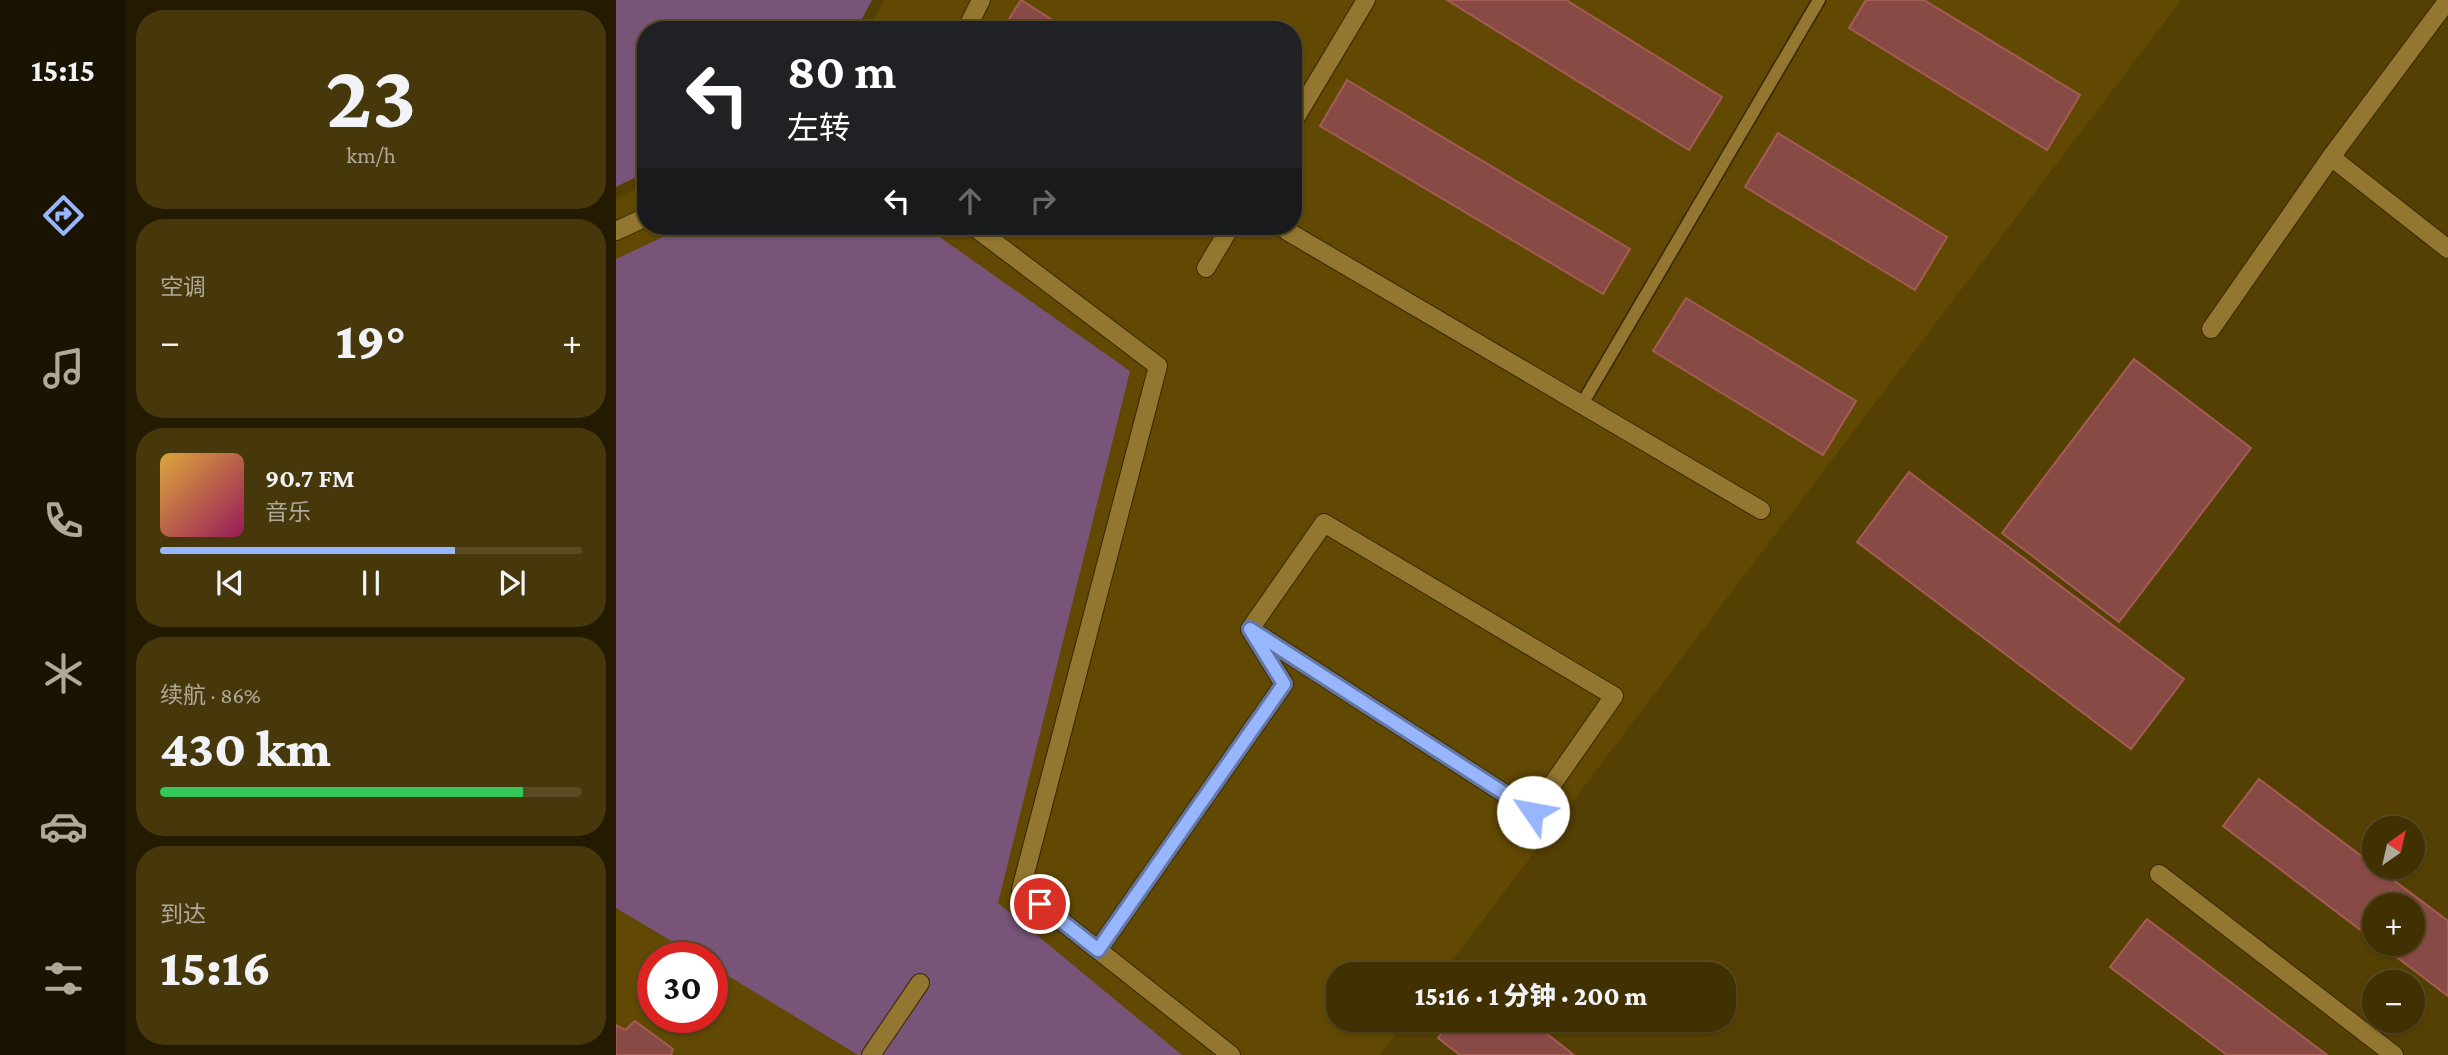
<!DOCTYPE html>
<html lang="zh">
<head>
<meta charset="utf-8">
<style>
  :root { --surface:#403002; --page:#47380c; --text:#f1f3f6; --muted:#aea999; --line:#594b24; --accent:#98b6fd }
  body { margin:0; font-family:"Crimson Pro","Noto Sans SC",serif; background:var(--page); color:var(--text); height:100vh; display:flex; flex-direction:column; font-size:26px; white-space:nowrap }
  * { box-sizing:border-box; margin:0 }
  p { font-size:23px; color:var(--muted) }
  .icon { flex:none; width:38px; height:38px; fill:none; stroke:currentColor; stroke-width:2; stroke-linecap:round; stroke-linejoin:round }
  .map { position:relative; flex:1; overflow:hidden }
  .drawer { display:flex; flex-direction:column; gap:10px; padding:10px; background:#231a01; width:490px }
  .drawer>* { flex:none }
  .top-card { position:absolute; left:21px; top:21px; width:665px; height:214px; border-radius:28px; box-shadow:0 2px 5px #0004,0 0 0 2px var(--line); background:#202124; color:#fff; overflow:hidden }
  .needle { width:46px; rotate:34deg }
  .fabs { position:absolute; left:1746px; top:816px; display:grid; gap:14px }
  .fabs a { display:grid; place-items:center; width:63px; height:63px; border-radius:50%; background:var(--surface); box-shadow:0 2px 5px #0004,0 0 0 2px var(--line); font-size:35px }
  .speed { position:absolute; left:21px; top:942px; display:flex; gap:14px; font-size:35px; font-weight:700; text-align:center }
  .speed>* { display:grid; place-content:center; width:91px; height:91px; border-radius:50%; background:var(--surface); box-shadow:0 2px 5px #0004,0 0 0 2px var(--line); line-height:1 }
  .speed .limit { border:10px solid #d22; background:#fff; color:#111 }
  .pin { position:absolute; display:grid; place-items:center; width:60px; height:60px; color:#fff; margin:-30px; border:4px solid #fff; border-radius:50%; box-shadow:0 2px 7px #0007 }
  .me { position:absolute; width:77px; margin:-38px; rotate:303deg; stroke-linejoin:round; filter:drop-shadow(0 0 5px #0008) }
  .turn { display:flex; align-items:center; gap:24px; height:147px; padding:0 35px; font-size:32px }
  .turn .icon { width:91px; height:91px; stroke-width:2.5 }
  .turn b { display:block; font-size:49px; line-height:60px }
  .lanes { display:flex; align-items:center; height:66px; padding:0 35px; background:#0003; justify-content:center; gap:35px; direction:ltr }
  .lanes .off { opacity:.35 }
  .big { font-size:52px; font-weight:800; line-height:1.1 }
  .drawer .tile { flex:1; display:flex; flex-direction:column; justify-content:center; gap:10px; min-width:0; padding:0 24px; border-radius:28px; background:var(--page) }
  .drawer .dial { align-items:center; gap:0 }
  .dial b { font-size:91px; line-height:1 }
  .song { display:flex; align-items:center; gap:21px }
  .cover { width:84px; height:84px; border-radius:10px; background:linear-gradient(135deg,hsl(40 70% 55%),hsl(330 70% 35%)) }
  .played { height:7px; border-radius:4px; background:linear-gradient(90deg,var(--accent) 70%,var(--line) 70%) }
  .keys { display:flex; justify-content:space-around; direction:ltr }
  .heat { display:flex; justify-content:space-between; align-items:center; font-size:38px; direction:ltr }
  .charge { height:10px; border-radius:5px; background:linear-gradient(90deg,#34c759 86%,var(--line) 0) }
  .trip { position:absolute; left:710px; top:962px; width:410px; height:70px; border-radius:28px; background:var(--surface); box-shadow:0 2px 5px #0004,0 0 0 2px var(--line); font-weight:800; line-height:70px; text-align:center }
  main { display:flex; flex:1; min-height:0 }
  .tab-bar { display:flex; flex-direction:column; width:126px; justify-content:space-around; align-items:center; background:#1a1301; color:var(--muted) }
  .tab-bar .icon { width:49px; height:49px }
  .tab-bar .current { color:var(--accent) }
  .tab-bar b { font-size:32px; color:var(--text) }
  .map>svg:first-child { display:block }
  .built { fill:#614903; fill-rule:evenodd }
  .green { fill:#775478 }
  .building { fill:#884a44; stroke:#a45c55; stroke-width:2 }
  .lines { fill:none; stroke-linecap:round; stroke-linejoin:round }
  .lane-casing { stroke:#362701; stroke-width:15 }
  .street-casing { stroke:#362701; stroke-width:20 }
  .lane { stroke:#93762f; stroke-width:12 }
  .street { stroke:#93762f; stroke-width:18 }
  .route-casing { stroke:#6376a4; stroke-width:18 }
  .route { stroke:#98b6fd; stroke-width:12 }
</style>
</head>
<body>
<main>
<nav class="tab-bar">
<b>15:15</b>
<svg class="icon current" aria-label="directions" viewBox="0 0 24 24"><path d="M12 3l9 9-9 9-9-9zM9 14v-3h6M13 9l2 2-2 2"/></svg>
<svg class="icon" aria-label="music" viewBox="0 0 24 24"><path d="M9 18V5l10-2v13"/><circle cx="6" cy="18" r="3"/><circle cx="16" cy="16" r="3"/></svg>
<svg class="icon" aria-label="phone" viewBox="0 0 24 24"><path d="M5 4h4l2 5-3 2q2 4 5 5l2-3 5 2v4C11 20 4 13 5 4z"/></svg>
<svg class="icon" aria-label="climate" viewBox="0 0 24 24"><path d="M12 3v18M4 7l16 10M4 17L20 7"/></svg>
<svg class="icon" aria-label="car" viewBox="0 0 24 24"><path d="M5 17H2v-5l4-1 3-4h7l3 4 3 1v5h-3M9 17h6M6 11h13"/><circle cx="7" cy="17" r="2"/><circle cx="17" cy="17" r="2"/></svg>
<svg class="icon" aria-label="filters" viewBox="0 0 24 24"><path d="M4 7h16M4 17h16"/><circle cx="9" cy="7" r="2"/><circle cx="15" cy="17" r="2"/></svg>
</nav>
<section class="drawer">
<div class="tile dial"><b>23</b><p>km/h</p></div>
<div class="tile"><p>空调</p>
<div class="heat"><a>−</a><b class="big">19°</b><a>+</a></div>
</div>
<div class="tile">
<div class="song"><i class="cover"></i><div><b>90.7 FM</b><p>音乐</p></div></div>
<div class="played"></div>
<div class="keys"><svg class="icon" aria-label="previous" viewBox="0 0 24 24"><path d="M18 5L8 12l10 7zM5 5v14"/></svg><svg class="icon" aria-label="pause" viewBox="0 0 24 24"><path d="M8 5v14M16 5v14"/></svg><svg class="icon" aria-label="next" viewBox="0 0 24 24"><path d="M6 5l10 7-10 7zM19 5v14"/></svg></div>
</div>
<div class="tile"><p>续航 · 86%</p><b class="big">430 km</b><div class="charge"></div></div>
<div class="tile"><p>到达</p><b class="big">15:16</b></div>
</section>
<div class="map">
<svg width="1832" height="1055" viewBox="0 0 1832 1055">
  <rect width="100%" height="100%" fill="#554003"/>
  <path class="built" d="M268 0H1565L825 975H723V1020H790L764 1055H0V199L30 184V226H677V30H252ZM37 957H96V1017H37Z"/>
  <g class="green">
    <polygon points="0,0 256,0 240,30 30,30 30,172 0,187"/>
    <polygon points="70,226 308,226 514,371 382,903 566,1055 242,1055 96,966 96,957 82,957 0,908 0,259"/>
  </g>
  <g class="building">
    <polygon points="405,0 452,30 386,30"/>
    <polygon points="831,0 950,0 1106,97 1073,150"/>
    <polygon points="1250,0 1308,0 1464,95 1431,150 1233,28"/>
    <polygon points="731,80 1014,249 987,294 704,126"/>
    <polygon points="1162,133 1331,237 1299,290 1129,187"/>
    <polygon points="1070,298 1240,401 1207,455 1037,351"/>
    <polygon points="1518,359 1635,448 1503,622 1386,533"/>
    <polygon points="1293,472 1568,679 1515,749 1241,542"/>
    <polygon points="1643,779 1832,921 1832,996 1762,943 1797,943 1797,905 1759,905 1759,941 1607,826"/>
    <polygon points="1531,919 1711,1055 1611,1055 1494,967"/>
    <polygon points="836,1020 913,1020 958,1055 844,1055 822,1038"/>
    <polygon points="19,1021 57,1049 55,1055 0,1055 0,1025 9,1030"/>
  </g>
  <g class="lines">
    <g class="lane-casing">
      <polyline id="lane" points="966,404 1203,0"/>
    </g>
    <g class="street-casing">
      <g id="street">
        <polyline points="350,30 365,0"/>
        <polyline points="677,122 750,0"/>
        <polyline points="1715,157 1832,249"/>
        <polyline points="357,226 542,366 405,889 615,1055"/>
        <polyline points="0,231 30,217"/>
        <polyline points="671,231 1145,510"/>
        <polyline points="590,268 615,226"/>
        <polyline points="1595,329 1715,157 1832,0"/>
        <polyline points="1543,874 1778,1055"/>
        <polyline points="482,950 668,684 634,629 708,523 998,696 917,812 634,629"/>
        <polyline points="255,1055 304,983"/>
      </g>
    </g>
    <use href="#lane" class="lane"/>
    <use href="#street" class="street"/>
  </g>
  <g class="lines">
    <g class="route-casing">
      <polyline id="route" points="424,904 482,950 668,684 634,629 917,812"/>
    </g>
    <use href="#route" class="route"/>
  </g>
</svg>
<div class="fabs">
<a><svg class="needle" viewBox="-14 -14 28 28"><path d="M0-13l5 13h-10z" fill="#e53935"/><path d="M0 13l5-13h-10z" fill="#aea999"/></svg></a>
<a>+</a>
<a>−</a>
</div>
<div class="speed"><div class="limit">30</div></div>
<div class="pin" style="left:424px;top:904px;background:#d93025"><svg class="icon" aria-label="arrive" viewBox="0 0 24 24"><path d="M6 21V4h12l-3 4 3 4H6"/></svg></div>
<svg class="me" style="left:917px;top:812px" viewBox="-20 -20 40 40"><circle r="19" fill="#fff"/><path d="M0-13L10 11 0 6-10 11z" fill="#98b6fd"/></svg>
<div class="trip">15:16 · 1 分钟 · 200 m</div>
<div class="top-card">
<div class="turn"><svg class="icon" aria-label="left" viewBox="0 0 24 24"><path d="M17 20v-9H6M10 6l-5 5 5 5"/></svg><div><b>80 m</b>左转</div></div>
<div class="lanes"><svg class="icon" aria-label="left" viewBox="0 0 24 24"><path d="M17 20v-9H6M10 6l-5 5 5 5"/></svg><svg class="icon off" aria-label="ahead" viewBox="0 0 24 24"><path d="M12 20V5M6 11l6-6 6 6"/></svg><svg class="icon off" aria-label="right" viewBox="0 0 24 24"><path d="M7 20v-9h11M14 6l5 5-5 5"/></svg></div>
</div>
</div>
</main>
</body>
</html>
